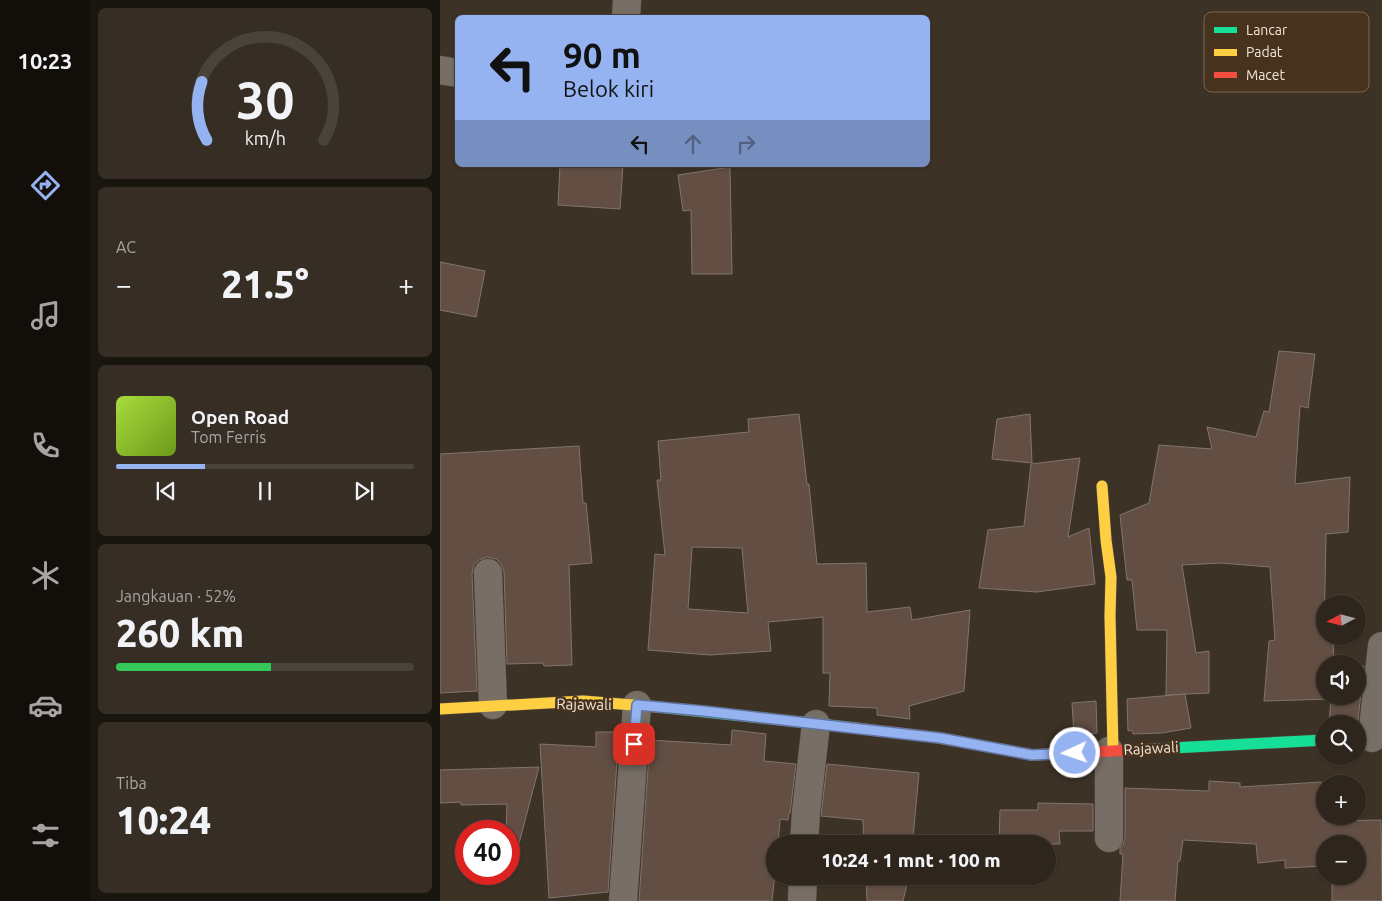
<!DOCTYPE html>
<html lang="id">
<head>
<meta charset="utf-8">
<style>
  :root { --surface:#2e261c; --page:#362e25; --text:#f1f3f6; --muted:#a7a5a3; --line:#49433b; --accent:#95b2f1 }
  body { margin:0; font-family:Ubuntu,sans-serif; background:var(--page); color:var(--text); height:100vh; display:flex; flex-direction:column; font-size:19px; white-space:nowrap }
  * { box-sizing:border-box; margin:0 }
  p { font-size:16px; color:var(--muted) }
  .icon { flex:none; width:28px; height:28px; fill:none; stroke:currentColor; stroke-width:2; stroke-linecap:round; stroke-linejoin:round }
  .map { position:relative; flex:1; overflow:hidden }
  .drawer { display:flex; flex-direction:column; gap:8px; padding:8px; background:#19150f; width:350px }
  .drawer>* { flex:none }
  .banner { position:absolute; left:15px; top:15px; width:475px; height:152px; border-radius:8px; box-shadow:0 1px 4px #0004,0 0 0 1px var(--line); background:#95b2f1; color:#111; overflow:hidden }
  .needle { width:32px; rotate:263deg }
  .fabs { position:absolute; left:876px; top:595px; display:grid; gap:10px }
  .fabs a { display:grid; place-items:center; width:50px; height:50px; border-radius:50%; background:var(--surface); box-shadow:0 1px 4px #0004,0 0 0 1px var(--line); font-size:25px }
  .speed { position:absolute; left:15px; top:820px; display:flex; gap:10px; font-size:25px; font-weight:700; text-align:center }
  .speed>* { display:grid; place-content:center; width:65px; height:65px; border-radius:50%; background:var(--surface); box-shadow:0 1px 4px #0004,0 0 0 1px var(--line); line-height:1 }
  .speed .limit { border:8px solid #d22; background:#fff; color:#111 }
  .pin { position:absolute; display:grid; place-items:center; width:42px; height:42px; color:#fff; margin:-21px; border-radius:10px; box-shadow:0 2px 8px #0006 }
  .me { position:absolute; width:55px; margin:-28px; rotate:267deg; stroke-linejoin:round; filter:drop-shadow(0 0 4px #0008) }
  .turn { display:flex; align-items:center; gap:18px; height:105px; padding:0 25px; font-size:22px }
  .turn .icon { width:65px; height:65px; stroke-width:2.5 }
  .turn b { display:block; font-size:35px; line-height:42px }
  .lanes { display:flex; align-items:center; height:48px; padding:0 25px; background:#0003; justify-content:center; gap:25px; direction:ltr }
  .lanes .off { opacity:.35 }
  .big { font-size:38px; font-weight:800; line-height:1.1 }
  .drawer .tile { flex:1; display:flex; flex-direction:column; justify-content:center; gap:8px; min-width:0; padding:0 18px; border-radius:8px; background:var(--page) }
  .drawer .dial { align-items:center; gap:0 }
  .dial svg { height:130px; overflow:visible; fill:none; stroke:var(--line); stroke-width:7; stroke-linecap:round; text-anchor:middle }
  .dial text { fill:var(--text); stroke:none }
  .song { display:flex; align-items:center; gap:15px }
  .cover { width:60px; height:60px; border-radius:8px; background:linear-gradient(135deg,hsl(80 70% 55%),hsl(80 70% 35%)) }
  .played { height:5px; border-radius:2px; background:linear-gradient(90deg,var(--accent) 30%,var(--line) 30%) }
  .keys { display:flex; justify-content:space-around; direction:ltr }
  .heat { display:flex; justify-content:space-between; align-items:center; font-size:28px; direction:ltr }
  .charge { height:8px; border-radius:4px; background:linear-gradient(90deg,#34c759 52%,var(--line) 0) }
  .trip { position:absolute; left:326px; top:835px; width:290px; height:50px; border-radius:25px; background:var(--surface); box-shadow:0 1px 4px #0004,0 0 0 1px var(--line); font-weight:800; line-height:50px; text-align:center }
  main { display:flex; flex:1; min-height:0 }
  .dock { display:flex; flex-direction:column; width:90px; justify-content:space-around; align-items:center; background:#120f0b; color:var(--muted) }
  .dock .icon { width:35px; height:35px }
  .dock .current { color:var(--accent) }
  .dock b { font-size:22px; color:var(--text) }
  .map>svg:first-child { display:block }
  .building { fill:#624e43; stroke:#81756e; fill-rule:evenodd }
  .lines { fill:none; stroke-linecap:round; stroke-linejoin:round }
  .street-casing { stroke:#584f45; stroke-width:29 }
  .fast-casing { stroke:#584f45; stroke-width:12 }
  .slow-casing { stroke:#584f45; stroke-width:12 }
  .jam-casing { stroke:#584f45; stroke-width:12 }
  .street { stroke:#776e65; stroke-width:28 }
  .fast { stroke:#16e098; stroke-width:11 }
  .slow { stroke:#ffcf43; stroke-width:11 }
  .jam { stroke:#f24e42; stroke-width:11 }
  .route-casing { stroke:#61749d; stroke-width:12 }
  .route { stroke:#95b2f1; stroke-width:9 }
  .labels { text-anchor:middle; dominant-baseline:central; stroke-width:5; stroke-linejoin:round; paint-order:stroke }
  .street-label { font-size:15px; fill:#f2e6d9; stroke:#46321d }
  .key { fill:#46321d; stroke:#7a6855; stroke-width:1 }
  .key-label { font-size:14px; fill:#f2e6d9 }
</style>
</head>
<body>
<main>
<nav class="dock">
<b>10:23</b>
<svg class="icon current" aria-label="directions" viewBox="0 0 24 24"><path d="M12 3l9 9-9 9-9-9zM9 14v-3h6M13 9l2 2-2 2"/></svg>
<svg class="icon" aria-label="music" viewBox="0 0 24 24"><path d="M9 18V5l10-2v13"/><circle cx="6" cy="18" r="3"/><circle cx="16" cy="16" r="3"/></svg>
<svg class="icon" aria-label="phone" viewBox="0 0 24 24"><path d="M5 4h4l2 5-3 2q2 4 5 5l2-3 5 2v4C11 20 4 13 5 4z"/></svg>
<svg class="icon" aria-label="climate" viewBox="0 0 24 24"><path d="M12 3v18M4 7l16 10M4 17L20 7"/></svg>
<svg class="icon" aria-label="car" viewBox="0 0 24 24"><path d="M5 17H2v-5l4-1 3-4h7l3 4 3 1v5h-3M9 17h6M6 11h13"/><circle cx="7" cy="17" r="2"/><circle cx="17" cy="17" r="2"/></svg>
<svg class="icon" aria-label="filters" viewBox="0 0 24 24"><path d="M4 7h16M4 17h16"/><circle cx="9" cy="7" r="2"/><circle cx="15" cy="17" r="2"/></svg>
</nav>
<section class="drawer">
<div class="tile dial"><svg viewBox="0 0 100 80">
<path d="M14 69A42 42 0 1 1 86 69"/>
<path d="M14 69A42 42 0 0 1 11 33" stroke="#95b2f1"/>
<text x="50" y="56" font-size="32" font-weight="700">30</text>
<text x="50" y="72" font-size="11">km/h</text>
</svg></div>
<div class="tile"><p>AC</p>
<div class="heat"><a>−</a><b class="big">21.5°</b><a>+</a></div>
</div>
<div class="tile">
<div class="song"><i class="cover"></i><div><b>Open Road</b><p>Tom Ferris</p></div></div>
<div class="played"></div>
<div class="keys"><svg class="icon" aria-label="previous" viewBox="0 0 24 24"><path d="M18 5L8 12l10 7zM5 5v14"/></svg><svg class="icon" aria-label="pause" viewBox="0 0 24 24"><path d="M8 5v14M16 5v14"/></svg><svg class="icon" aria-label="next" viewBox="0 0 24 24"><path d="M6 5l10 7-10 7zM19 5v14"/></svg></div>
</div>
<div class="tile"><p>Jangkauan · 52%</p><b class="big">260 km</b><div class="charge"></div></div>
<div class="tile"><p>Tiba</p><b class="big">10:24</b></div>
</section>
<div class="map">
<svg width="942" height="901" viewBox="0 0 942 901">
  <rect width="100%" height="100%" fill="#3d3226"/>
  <g class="building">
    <polygon points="120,165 183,165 180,209 118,205"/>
    <polygon points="290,167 292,274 252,274 251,210 243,211 238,175"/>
    <polygon points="0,262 45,271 36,317 0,310"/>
    <polygon points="839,351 875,354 868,408 860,406 855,484 910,477 908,532 886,534 884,636 893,636 894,664 885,664 885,696 918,696 918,666 924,666 918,720 898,724 889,724 891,699 824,701 829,641 835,640 830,567 781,563 742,565 756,653 769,651 769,693 726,695 727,630 697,630 692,580 687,580 680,515 709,503 719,445 772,449 767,427 816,437 824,411 829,412"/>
    <path d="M359 414 367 484H369L377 564 426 563 427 612 470 607 472 620 530 610 524 691 469 706 470 719 437 715V708L389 706 390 673H383V617L328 622 331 651 270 655 208 650 215 554 225 555 217 480H221L218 441 309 432 308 419ZM252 547 302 548 308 613 248 609Z"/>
    <polygon points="590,414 592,463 552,459 557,419"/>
    <polygon points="139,446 143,503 146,503 152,563 129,565 132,665 104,666 103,663 67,664 64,572 61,564 56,559 47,557 39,560 34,565 32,574 37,691 0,693 0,454"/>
    <polygon points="640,458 628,537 649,528 655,584 597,592 539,588 548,530 584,526 591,464"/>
    <polygon points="745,694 751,728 722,733 693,734 692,730 688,731 687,699"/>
    <polygon points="656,701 657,733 634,736 632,703"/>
    <polygon points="292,730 326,734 324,761 356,764 350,813 349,813 348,820 340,819 338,844 335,844 335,873 332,901 199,901 210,740 291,745"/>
    <polygon points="156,732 179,732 168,892 109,898 100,744 156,747"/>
    <polygon points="387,764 479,773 473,838 474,844 424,844 423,820 381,816"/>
    <polygon points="99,767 76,855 69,854 69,831 66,831 67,804 21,805 21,802 0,803 0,770"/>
    <polygon points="769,781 800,783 800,787 881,782 883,821 941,820 942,901 892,901 892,876 918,876 918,844 885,844 885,866 845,868 845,860 818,863 816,844 743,840 740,861 738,861 735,901 680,901 683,854 680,854 680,848 683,845 685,838 685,788 769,791"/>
    <polygon points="598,803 653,804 653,831 619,831 620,844 559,844 560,810 598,810"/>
    <polygon points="426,876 469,876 463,901 427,901"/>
  </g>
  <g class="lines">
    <g class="street-casing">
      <g id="street">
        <polyline points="186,18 187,0"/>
        <polyline points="0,70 18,73"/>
        <polyline points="48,573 53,705"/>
        <polyline points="932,738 942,646"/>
        <polyline points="669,751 669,838"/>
        <polyline points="364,844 366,812 376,724"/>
        <polyline points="183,901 197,705"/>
        <polyline points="362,901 363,876"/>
      </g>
    </g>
    <g class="fast-casing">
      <g id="fast">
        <polyline points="218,707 416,728"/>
        <polyline points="713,749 885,740"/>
      </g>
    </g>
    <g class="slow-casing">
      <g id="slow">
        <polyline points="662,486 666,540 671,577 670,616 673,750"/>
        <polyline points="0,709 143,701 218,707"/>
      </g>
    </g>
    <g class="jam-casing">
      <polyline id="jam" points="416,728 500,738 593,755 713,749"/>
    </g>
    <use href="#street" class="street"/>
    <use href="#fast" class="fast"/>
    <use href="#slow" class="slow"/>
    <use href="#jam" class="jam"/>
  </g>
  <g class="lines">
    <g class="route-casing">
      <polyline id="route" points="194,744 197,705 263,711 500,738 592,755 635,753"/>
    </g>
    <use href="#route" class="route"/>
  </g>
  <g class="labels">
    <g class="street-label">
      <text transform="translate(144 704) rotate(1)">Rajawali</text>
      <text transform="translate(711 748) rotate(-3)">Rajawali</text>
    </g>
  </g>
  <rect x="764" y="12" width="165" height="80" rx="8" class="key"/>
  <rect x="774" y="27" width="23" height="6" fill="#16e098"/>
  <rect x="774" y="49" width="23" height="7" fill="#ffcf43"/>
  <rect x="774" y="72" width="23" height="6" fill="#f24e42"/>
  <g class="key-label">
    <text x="806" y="35">Lancar</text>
    <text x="806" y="57">Padat</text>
    <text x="806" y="80">Macet</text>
  </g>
</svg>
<div class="fabs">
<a><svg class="needle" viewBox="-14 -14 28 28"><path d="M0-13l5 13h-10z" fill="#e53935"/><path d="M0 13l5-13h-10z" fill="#a7a5a3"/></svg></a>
<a><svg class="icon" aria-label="sound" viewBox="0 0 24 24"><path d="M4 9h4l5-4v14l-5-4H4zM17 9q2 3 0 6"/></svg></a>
<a><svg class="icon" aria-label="search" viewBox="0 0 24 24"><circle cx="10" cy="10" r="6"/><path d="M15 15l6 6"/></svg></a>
<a>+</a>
<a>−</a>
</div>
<div class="speed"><div class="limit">40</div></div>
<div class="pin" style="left:194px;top:744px;background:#d93025"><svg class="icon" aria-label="arrive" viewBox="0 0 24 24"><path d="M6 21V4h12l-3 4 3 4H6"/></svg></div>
<svg class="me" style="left:635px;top:753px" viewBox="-20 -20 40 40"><circle r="17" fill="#95b2f1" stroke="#fff" stroke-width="3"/><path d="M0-11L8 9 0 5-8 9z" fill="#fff"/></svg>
<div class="trip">10:24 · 1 mnt · 100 m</div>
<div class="banner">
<div class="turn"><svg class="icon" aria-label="left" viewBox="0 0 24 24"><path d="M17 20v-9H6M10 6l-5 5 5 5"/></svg><div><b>90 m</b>Belok kiri</div></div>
<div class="lanes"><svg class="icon" aria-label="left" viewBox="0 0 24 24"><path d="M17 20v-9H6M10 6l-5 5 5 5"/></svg><svg class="icon off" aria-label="ahead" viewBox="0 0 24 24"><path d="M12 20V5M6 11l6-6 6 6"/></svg><svg class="icon off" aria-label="right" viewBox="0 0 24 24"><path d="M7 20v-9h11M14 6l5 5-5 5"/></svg></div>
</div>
</div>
</main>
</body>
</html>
